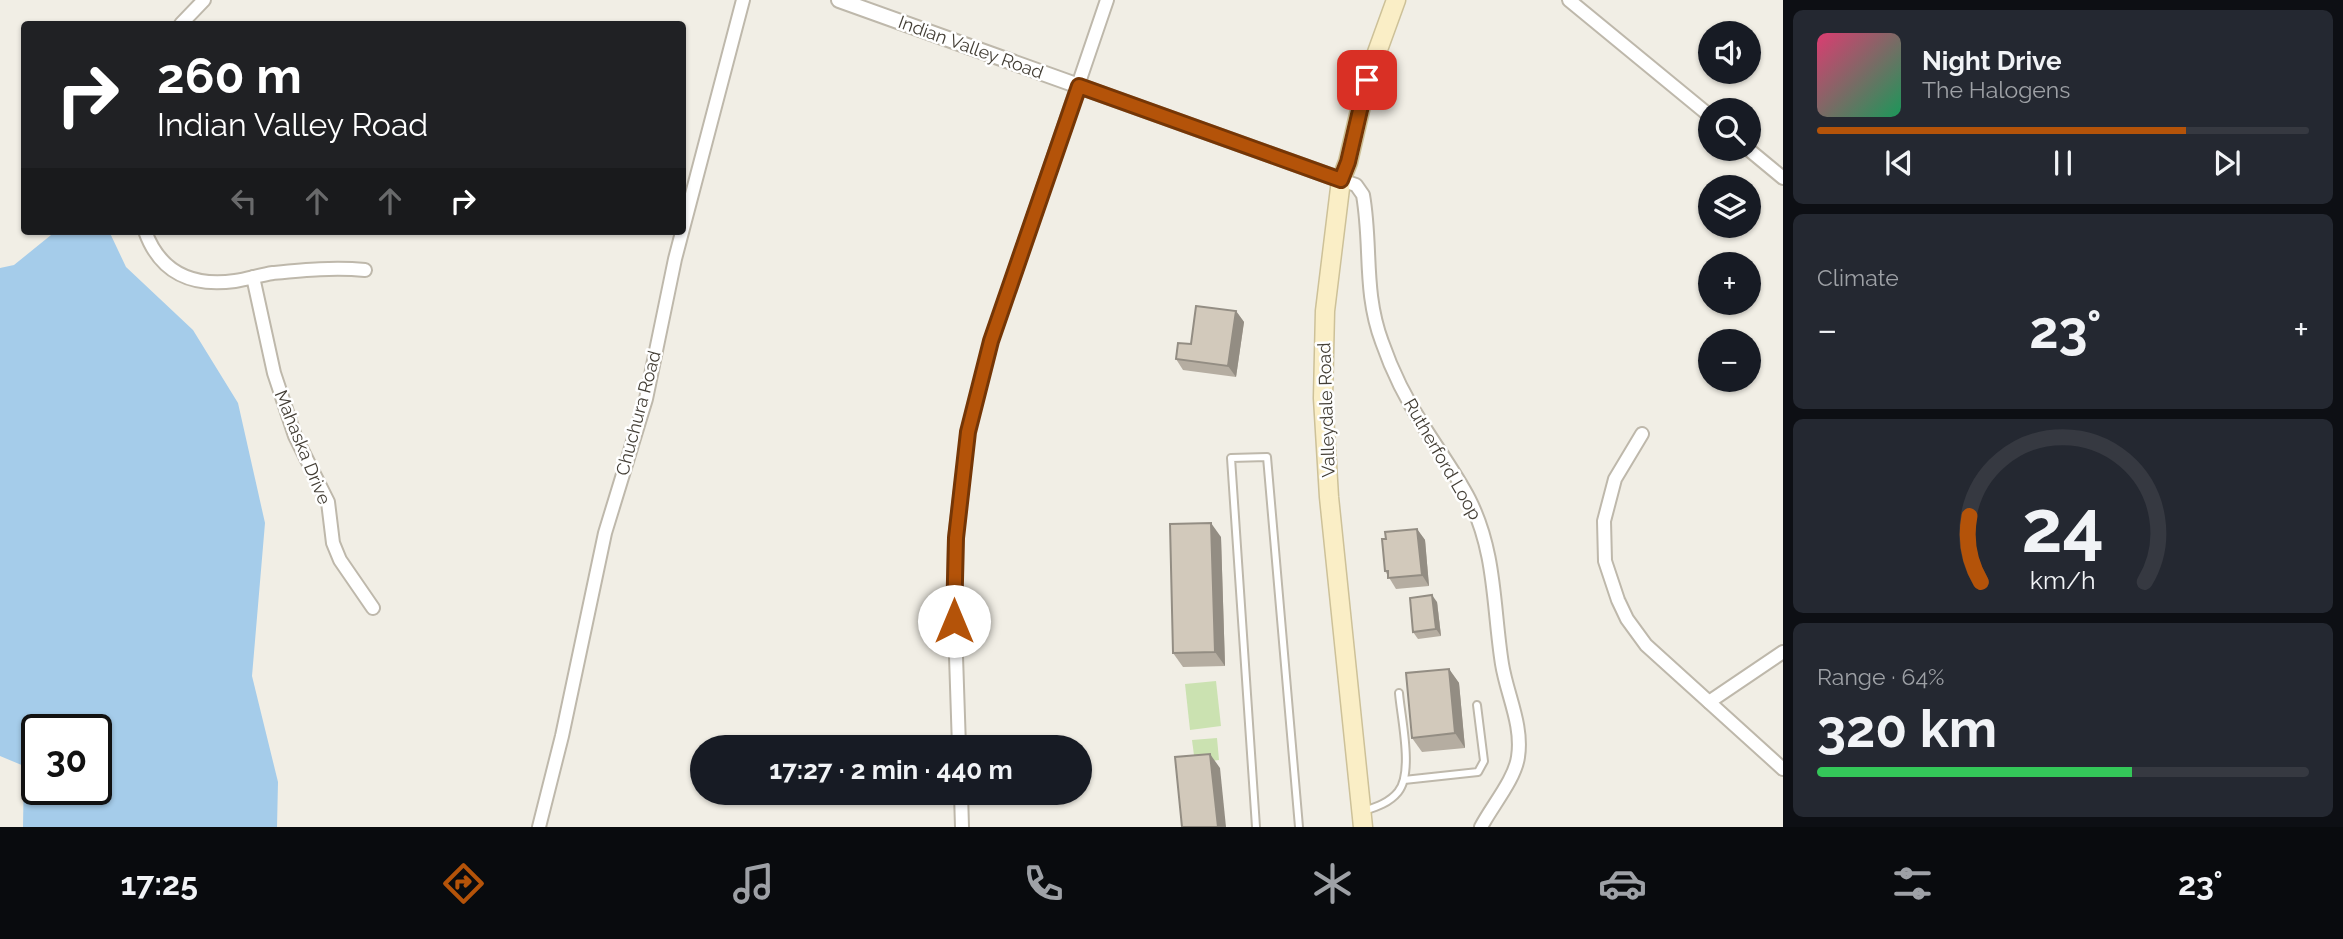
<!DOCTYPE html>
<html lang="en">
<head>
<meta charset="utf-8">
<style>
  :root { --surface:#171b24; --page:#242831; --text:#f1f3f6; --muted:#9ea1a6; --line:#363941; --accent:#b45309 }
  body { margin:0; font-family:Raleway,sans-serif; background:var(--page); color:var(--text); height:100vh; display:flex; flex-direction:column; font-size:26px; white-space:nowrap }
  * { box-sizing:border-box; margin:0 }
  p { font-size:23px; color:var(--muted) }
  .icon { flex:none; width:38px; height:38px; fill:none; stroke:currentColor; stroke-width:2; stroke-linecap:round; stroke-linejoin:round }
  .map { position:relative; flex:1; overflow:hidden }
  .sheet { display:flex; flex-direction:column; gap:10px; padding:10px; background:#0d0f14; width:560px }
  .sheet>* { flex:none }
  .guide { position:absolute; left:21px; top:21px; width:665px; height:214px; border-radius:7px; box-shadow:0 2px 5px #0004; background:#202124; color:#fff; overflow:hidden }
  .controls { position:absolute; left:1698px; top:21px; display:grid; gap:14px }
  .controls a { display:grid; place-items:center; width:63px; height:63px; border-radius:50%; background:var(--surface); box-shadow:0 2px 5px #0004; font-size:35px }
  .speed { position:absolute; left:21px; top:714px; display:flex; gap:14px; font-size:35px; font-weight:700; text-align:center }
  .speed>* { display:grid; place-content:center; width:91px; height:91px; border-radius:50%; background:var(--surface); box-shadow:0 2px 5px #0004; line-height:1 }
  .speed .limit { border:4px solid #111; border-radius:10px; background:#fff; color:#111 }
  .pin { position:absolute; display:grid; place-items:center; width:60px; height:60px; color:#fff; margin:-30px; border-radius:14px; box-shadow:0 4px 10px #0006 }
  .me { position:absolute; width:77px; margin:-38px; rotate:0deg; stroke-linejoin:round; filter:drop-shadow(0 0 5px #0008) }
  .turn { display:flex; align-items:center; gap:24px; height:147px; padding:0 21px; font-size:32px }
  .turn .icon { width:91px; height:91px; stroke-width:2.5 }
  .turn b { display:block; font-size:49px; line-height:60px }
  .lanes { display:flex; align-items:center; height:66px; padding:0 21px; background:#0003; justify-content:center; gap:35px; direction:ltr }
  .lanes .off { opacity:.35 }
  .big { font-size:52px; font-weight:700; line-height:1.1 }
  .sheet .widget { flex:1; display:flex; flex-direction:column; justify-content:center; gap:10px; min-width:0; padding:0 24px; border-radius:10px; background:var(--page) }
  .sheet .dial { align-items:center; gap:0 }
  .dial svg { height:182px; overflow:visible; fill:none; stroke:var(--line); stroke-width:7; stroke-linecap:round; text-anchor:middle }
  .dial text { fill:var(--text); stroke:none }
  .song { display:flex; align-items:center; gap:21px }
  .cover { width:84px; height:84px; border-radius:10px; background:linear-gradient(135deg,hsl(340 70% 55%),hsl(150 70% 35%)) }
  .played { height:7px; border-radius:4px; background:linear-gradient(90deg,var(--accent) 75%,var(--line) 75%) }
  .keys { display:flex; justify-content:space-around; direction:ltr }
  .heat { display:flex; justify-content:space-between; align-items:center; font-size:38px; direction:ltr }
  .charge { height:10px; border-radius:5px; background:linear-gradient(90deg,#34c759 64%,var(--line) 0) }
  .trip { position:absolute; left:690px; top:735px; width:402px; height:70px; border-radius:35px; background:var(--surface); box-shadow:0 2px 5px #0004; font-weight:700; line-height:70px; text-align:center }
  .tabs { display:flex; height:112px; justify-content:space-around; align-items:center; background:#090b0e; color:var(--muted) }
  .tabs .icon { width:49px; height:49px }
  .tabs .selected { color:var(--accent) }
  .tabs b { font-size:32px; color:var(--text) }
  main { display:flex; flex:1; min-height:0 }
  .map>svg:first-child { display:block }
  .green { fill:#cbe2b1 }
  .water { fill:#a5ccea; fill-rule:evenodd }
  .lines { fill:none; stroke-linecap:round; stroke-linejoin:round }
  .service-casing { stroke:#beb8ab; stroke-width:10 }
  .minor-casing { stroke:#beb8ab; stroke-width:16 }
  .tertiary-casing { stroke:#beb8ab; stroke-width:18 }
  .secondary-casing { stroke:#cdc198; stroke-width:21 }
  .service { stroke:#fff; stroke-width:6 }
  .minor { stroke:#fff; stroke-width:12 }
  .tertiary { stroke:#fff; stroke-width:14 }
  .secondary { stroke:#faeec6; stroke-width:18 }
  .wall { fill:#b5ada1 }
  .shaded-wall { fill:#938d83 }
  .building { fill:#d2c9bb; stroke:#938d83; stroke-width:2 }
  .route-casing { stroke:#753606; stroke-width:18 }
  .route { stroke:#b45309; stroke-width:12 }
  .labels { text-anchor:middle; dominant-baseline:central; stroke-width:5; stroke-linejoin:round; paint-order:stroke }
  .street-label { font-size:18px; fill:#433e35; stroke:#fff }
</style>
</head>
<body>
<main>
<div class="map">
<svg width="1783" height="827" viewBox="0 0 1783 827">
  <rect width="100%" height="100%" fill="#f1eee5"/>
  <g class="green">
    <polygon points="1216,681 1221,726 1190,730 1185,684"/>
    <polygon points="1217,738 1219,760 1195,763 1192,740"/>
  </g>
  <path class="water" d="M56 231H109L126 267 193 330 238 403 265 523 252 676 278 782 277 827H23L24 766 0 756V268L14 265ZM37 730H96V789H37Z"/>
  <g class="lines">
    <g class="service-casing">
      <g id="service">
        <polyline points="1404,780 1478,772 1484,761 1477,705"/>
        <path d="M1364 811C1376 807 1389 803 1398 792 1414 773 1401 718 1399 693"/>
        <polyline points="1256,827 1231,458 1267,457 1299,827"/>
      </g>
    </g>
    <g class="minor-casing">
      <g id="minor">
        <polyline points="1569,0 1710,116"/>
        <polyline points="181,24 204,0"/>
        <polyline points="1748,149 1783,178"/>
        <path d="M1341 180 1356 185 1363 195C1372 246 1363 291 1382 342 1392 371 1407 401 1424 427 1439 451 1456 474 1469 499 1496 552 1493 607 1502 664 1507 695 1523 725 1518 757 1515 779 1492 806 1481 827"/>
        <path d="M145 231C160 273 192 287 235 281 248 279 260 275 273 273 304 270 334 267 365 270"/>
        <polyline points="253,277 274,373 295,436 328,502 333,543 340,560 373,608"/>
        <polyline points="1642,434 1615,479 1604,521 1605,561 1618,600 1627,619 1646,645 1783,769"/>
        <polyline points="1709,702 1783,652"/>
        <polyline points="959,747 954,595 955,538 968,432 991,341 1107,0"/>
        <polyline points="961,793 962,827"/>
        <polyline points="539,827 562,736 605,533 646,399 675,259 743,0"/>
      </g>
    </g>
    <g class="tertiary-casing">
      <polyline id="tertiary" points="839,0 1341,180"/>
    </g>
    <g class="secondary-casing">
      <polyline id="secondary" points="1363,827 1329,497 1323,398 1325,311 1341,180 1348,162 1367,80 1396,0"/>
    </g>
    <use href="#service" class="service"/>
    <use href="#minor" class="minor"/>
    <use href="#tertiary" class="tertiary"/>
    <use href="#secondary" class="secondary"/>
  </g>
  <g class="wall">
    <polygon points="1236,311 1244,322 1236,377 1183,370 1176,359 1191,344"/>
    <polygon points="1417,529 1425,540 1429,586 1396,589 1385,571 1386,539"/>
    <polygon points="1221,537 1225,666 1183,667 1173,653"/>
    <polygon points="1437,602 1441,636 1418,639 1413,632"/>
    <polygon points="1449,669 1459,683 1465,748 1422,752 1412,738"/>
  </g>
  <g class="shaded-wall">
    <polygon points="1236,311 1244,322 1236,377 1228,366"/>
    <polygon points="1211,523 1221,537 1225,666 1215,652"/>
    <polygon points="1417,529 1425,540 1429,586 1422,575"/>
    <polygon points="1432,595 1437,602 1441,636 1436,629"/>
    <polygon points="1449,669 1459,683 1465,748 1455,733"/>
    <polygon points="1210,754 1220,768 1226,827 1218,827"/>
  </g>
  <g class="building">
    <polygon points="1196,306 1236,311 1228,366 1176,359 1178,343 1191,344"/>
    <polygon points="1211,523 1215,652 1173,653 1170,524"/>
    <polygon points="1417,529 1422,575 1388,578 1388,571 1385,571 1382,539 1386,539 1385,532"/>
    <polygon points="1432,595 1436,629 1413,632 1410,598"/>
    <polygon points="1449,669 1455,733 1412,738 1406,673"/>
    <polygon points="1210,754 1218,827 1182,827 1175,757"/>
  </g>
  <g class="lines">
    <g class="route-casing">
      <polyline id="route" points="954,621 956,538 968,432 991,341 1079,86 1341,180 1348,162 1367,80"/>
    </g>
    <use href="#route" class="route"/>
  </g>
  <g class="labels">
    <g class="street-label">
      <text transform="translate(971 47) rotate(20)">Indian Valley Road</text>
      <text transform="translate(1326 410) rotate(-92)">Valleydale Road</text>
      <text transform="translate(638 413) rotate(-75)">Chuchura Road</text>
      <text transform="translate(303 447) rotate(68)">Mahaska Drive</text>
      <text transform="translate(1443 459) rotate(60)">Rutherford Loop</text>
    </g>
  </g>
</svg>
<div class="controls">
<a><svg class="icon" aria-label="sound" viewBox="0 0 24 24"><path d="M4 9h4l5-4v14l-5-4H4zM17 9q2 3 0 6"/></svg></a>
<a><svg class="icon" aria-label="search" viewBox="0 0 24 24"><circle cx="10" cy="10" r="6"/><path d="M15 15l6 6"/></svg></a>
<a><svg class="icon" aria-label="layers" viewBox="0 0 24 24"><path d="M12 4l9 5-9 5-9-5zM3 14l9 5 9-5"/></svg></a>
<a>+</a>
<a>−</a>
</div>
<div class="speed"><div class="limit">30</div></div>
<div class="pin" style="left:1367px;top:80px;background:#d93025"><svg class="icon" aria-label="arrive" viewBox="0 0 24 24"><path d="M6 21V4h12l-3 4 3 4H6"/></svg></div>
<svg class="me" style="left:954px;top:621px" viewBox="-20 -20 40 40"><circle r="19" fill="#fff"/><path d="M0-13L10 11 0 6-10 11z" fill="#b45309"/></svg>
<div class="trip">17:27 · 2 min · 440 m</div>
<div class="guide">
<div class="turn"><svg class="icon" aria-label="right" viewBox="0 0 24 24"><path d="M7 20v-9h11M14 6l5 5-5 5"/></svg><div><b>260 m</b>Indian Valley Road</div></div>
<div class="lanes"><svg class="icon off" aria-label="left" viewBox="0 0 24 24"><path d="M17 20v-9H6M10 6l-5 5 5 5"/></svg><svg class="icon off" aria-label="ahead" viewBox="0 0 24 24"><path d="M12 20V5M6 11l6-6 6 6"/></svg><svg class="icon off" aria-label="ahead" viewBox="0 0 24 24"><path d="M12 20V5M6 11l6-6 6 6"/></svg><svg class="icon" aria-label="right" viewBox="0 0 24 24"><path d="M7 20v-9h11M14 6l5 5-5 5"/></svg></div>
</div>
</div>
<section class="sheet">
<div class="widget">
<div class="song"><i class="cover"></i><div><b>Night Drive</b><p>The Halogens</p></div></div>
<div class="played"></div>
<div class="keys"><svg class="icon" aria-label="previous" viewBox="0 0 24 24"><path d="M18 5L8 12l10 7zM5 5v14"/></svg><svg class="icon" aria-label="pause" viewBox="0 0 24 24"><path d="M8 5v14M16 5v14"/></svg><svg class="icon" aria-label="next" viewBox="0 0 24 24"><path d="M6 5l10 7-10 7zM19 5v14"/></svg></div>
</div>
<div class="widget"><p>Climate</p>
<div class="heat"><a>−</a><b class="big">23°</b><a>+</a></div>
</div>
<div class="widget dial"><svg viewBox="0 0 100 80">
<path d="M14 69A42 42 0 1 1 86 69"/>
<path d="M14 69A42 42 0 0 1 9 40" stroke="#b45309"/>
<text x="50" y="56" font-size="32" font-weight="700">24</text>
<text x="50" y="72" font-size="11">km/h</text>
</svg></div>
<div class="widget"><p>Range · 64%</p><b class="big">320 km</b><div class="charge"></div></div>
</section>
</main>
<nav class="tabs">
<b>17:25</b>
<svg class="icon selected" aria-label="directions" viewBox="0 0 24 24"><path d="M12 3l9 9-9 9-9-9zM9 14v-3h6M13 9l2 2-2 2"/></svg>
<svg class="icon" aria-label="music" viewBox="0 0 24 24"><path d="M9 18V5l10-2v13"/><circle cx="6" cy="18" r="3"/><circle cx="16" cy="16" r="3"/></svg>
<svg class="icon" aria-label="phone" viewBox="0 0 24 24"><path d="M5 4h4l2 5-3 2q2 4 5 5l2-3 5 2v4C11 20 4 13 5 4z"/></svg>
<svg class="icon" aria-label="climate" viewBox="0 0 24 24"><path d="M12 3v18M4 7l16 10M4 17L20 7"/></svg>
<svg class="icon" aria-label="car" viewBox="0 0 24 24"><path d="M5 17H2v-5l4-1 3-4h7l3 4 3 1v5h-3M9 17h6M6 11h13"/><circle cx="7" cy="17" r="2"/><circle cx="17" cy="17" r="2"/></svg>
<svg class="icon" aria-label="filters" viewBox="0 0 24 24"><path d="M4 7h16M4 17h16"/><circle cx="9" cy="7" r="2"/><circle cx="15" cy="17" r="2"/></svg>
<b>23°</b>
</nav>
</body>
</html>
